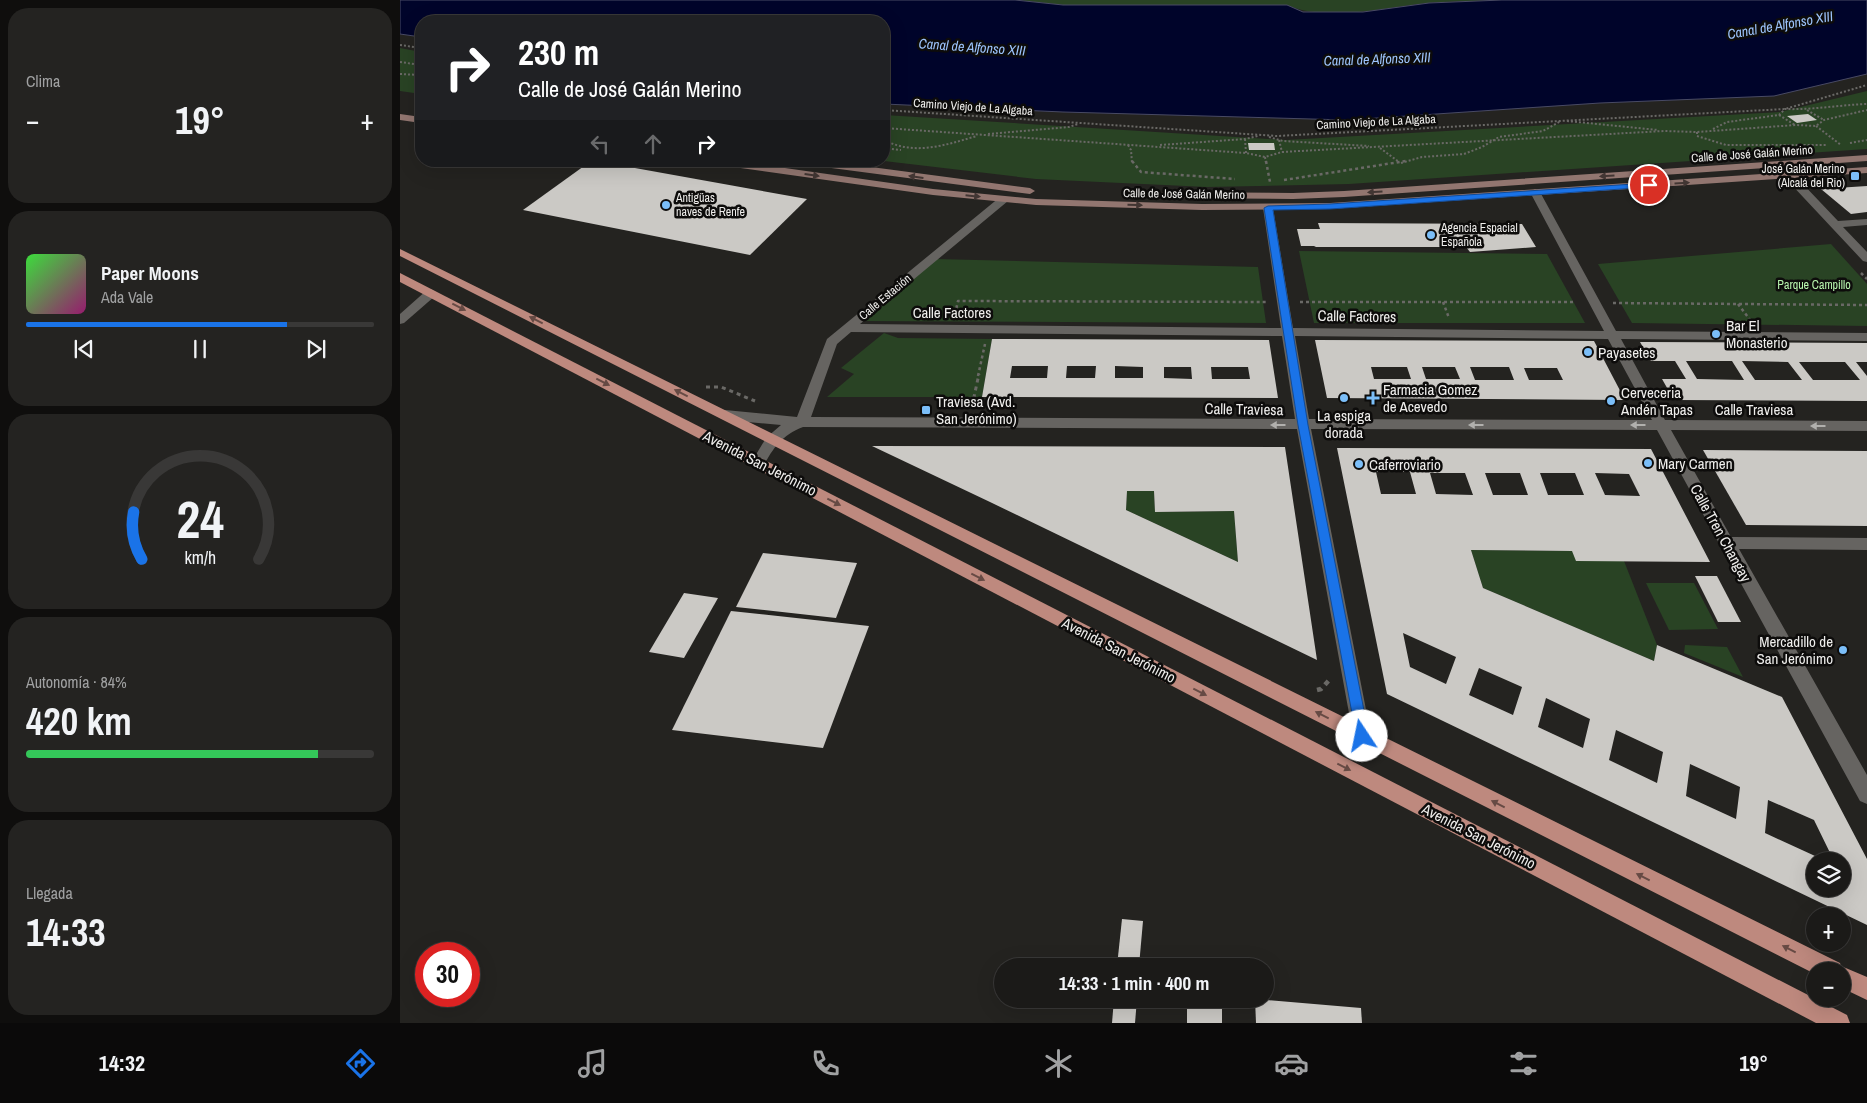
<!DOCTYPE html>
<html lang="es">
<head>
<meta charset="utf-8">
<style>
  :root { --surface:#1b1a18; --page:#242321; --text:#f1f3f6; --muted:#a0a1a2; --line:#393837; --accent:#1a73e8 }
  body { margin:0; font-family:"Archivo Narrow",sans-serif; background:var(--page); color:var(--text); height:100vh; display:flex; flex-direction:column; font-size:19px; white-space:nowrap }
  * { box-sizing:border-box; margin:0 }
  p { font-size:16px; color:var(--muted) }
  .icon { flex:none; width:28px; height:28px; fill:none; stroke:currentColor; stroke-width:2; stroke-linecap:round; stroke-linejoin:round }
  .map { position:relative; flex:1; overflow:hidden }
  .drawer { display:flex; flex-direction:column; gap:8px; padding:8px; background:#0f0e0d; width:400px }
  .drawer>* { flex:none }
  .hud { position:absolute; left:15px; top:15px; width:475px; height:152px; border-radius:20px; box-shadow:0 5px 20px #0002,0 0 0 1px var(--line); background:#202124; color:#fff; overflow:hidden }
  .controls { position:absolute; left:1406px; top:852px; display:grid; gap:10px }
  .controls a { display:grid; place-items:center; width:45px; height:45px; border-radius:50%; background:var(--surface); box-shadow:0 5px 20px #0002,0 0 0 1px var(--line); font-size:25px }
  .speed { position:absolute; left:15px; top:942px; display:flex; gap:10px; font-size:25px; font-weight:700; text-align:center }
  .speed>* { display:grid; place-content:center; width:65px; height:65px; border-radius:50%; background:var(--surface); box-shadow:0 5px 20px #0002,0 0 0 1px var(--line); line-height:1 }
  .speed .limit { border:8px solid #d22; background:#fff; color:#111 }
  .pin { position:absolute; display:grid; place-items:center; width:42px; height:42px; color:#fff; margin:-21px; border:2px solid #fff; border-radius:50%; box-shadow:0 1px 5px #0007 }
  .me { position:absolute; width:55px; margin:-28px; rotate:349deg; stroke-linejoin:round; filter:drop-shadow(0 0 4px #0008) }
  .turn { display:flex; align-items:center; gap:18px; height:105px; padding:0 20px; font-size:22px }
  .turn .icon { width:65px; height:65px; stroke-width:2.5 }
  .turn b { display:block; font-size:35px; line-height:42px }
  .lanes { display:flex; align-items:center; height:48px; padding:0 20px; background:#0003; justify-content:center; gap:25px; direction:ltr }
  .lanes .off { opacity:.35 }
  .big { font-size:38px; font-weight:800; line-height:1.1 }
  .drawer .widget { flex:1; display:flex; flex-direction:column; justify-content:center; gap:8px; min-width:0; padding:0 18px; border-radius:20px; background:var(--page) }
  .drawer .dial { align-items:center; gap:0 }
  .dial svg { height:130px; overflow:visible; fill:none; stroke:var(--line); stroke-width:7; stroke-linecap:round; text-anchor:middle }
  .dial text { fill:var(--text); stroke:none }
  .song { display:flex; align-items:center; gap:15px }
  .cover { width:60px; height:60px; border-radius:8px; background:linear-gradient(135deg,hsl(120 70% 55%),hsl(320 70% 35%)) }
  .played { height:5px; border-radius:2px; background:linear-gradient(90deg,var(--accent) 75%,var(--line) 75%) }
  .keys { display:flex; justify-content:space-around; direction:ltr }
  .heat { display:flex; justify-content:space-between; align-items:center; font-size:28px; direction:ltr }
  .charge { height:8px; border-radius:4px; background:linear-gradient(90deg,#34c759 84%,var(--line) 0) }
  .trip { position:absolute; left:594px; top:958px; width:280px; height:50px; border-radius:25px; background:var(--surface); box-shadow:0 5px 20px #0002,0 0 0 1px var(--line); font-weight:800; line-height:50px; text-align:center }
  .menu { display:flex; height:80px; justify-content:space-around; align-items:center; background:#0b0a0a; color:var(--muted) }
  .menu .icon { width:35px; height:35px }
  .menu .selected { color:var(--accent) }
  .menu b { font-size:22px; color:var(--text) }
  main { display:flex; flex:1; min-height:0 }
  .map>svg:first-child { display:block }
  .green { fill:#294324 }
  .water { fill:#00042a; stroke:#484a64 }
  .building { fill:#cbc9c5; fill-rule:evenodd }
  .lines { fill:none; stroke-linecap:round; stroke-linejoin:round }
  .path-far3 { stroke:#6a6966; stroke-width:2; stroke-dasharray:2 2; stroke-linecap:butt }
  .path-far2 { stroke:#6a6966; stroke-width:2.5; stroke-dasharray:3 3; stroke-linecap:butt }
  .path-far1 { stroke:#6a6966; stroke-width:3; stroke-dasharray:4 4; stroke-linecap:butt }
  .path { stroke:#6a6966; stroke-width:4.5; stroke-dasharray:5 5; stroke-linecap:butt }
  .street { fill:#666461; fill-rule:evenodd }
  .secondary { fill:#927670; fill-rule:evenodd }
  .primary { fill:#be897e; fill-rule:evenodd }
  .oneway { fill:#423633 }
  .oneway2 { fill:#664a44 }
  .oneway3 { fill:#b1b0ad }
  .route { fill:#1a73e8; stroke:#114b97 }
  .poi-dot { fill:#7bbef8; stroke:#0d0c0b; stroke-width:2 }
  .labels { text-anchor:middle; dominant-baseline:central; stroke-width:5; stroke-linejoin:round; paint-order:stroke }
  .far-street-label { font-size:12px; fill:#efeeec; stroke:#0d0c0b }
  .far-poi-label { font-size:12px; fill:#efeeec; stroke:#0d0c0b; text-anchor:start }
  .far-park-label { font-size:12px; fill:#b8f5ae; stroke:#0d0c0b }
  .far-water-label { font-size:14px; font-style:italic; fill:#9dc4fc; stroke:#0d0c0b }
  .street-label { font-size:15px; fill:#efeeec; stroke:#0d0c0b }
  .poi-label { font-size:15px; fill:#efeeec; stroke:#0d0c0b; text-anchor:start }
</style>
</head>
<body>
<main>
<section class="drawer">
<div class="widget"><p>Clima</p>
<div class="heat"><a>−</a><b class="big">19°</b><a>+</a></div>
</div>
<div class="widget">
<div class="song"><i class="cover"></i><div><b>Paper Moons</b><p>Ada Vale</p></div></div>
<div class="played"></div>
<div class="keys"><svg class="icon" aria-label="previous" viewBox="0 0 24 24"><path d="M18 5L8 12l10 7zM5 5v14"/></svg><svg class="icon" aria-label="pause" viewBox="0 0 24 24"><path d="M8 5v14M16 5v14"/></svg><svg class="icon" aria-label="next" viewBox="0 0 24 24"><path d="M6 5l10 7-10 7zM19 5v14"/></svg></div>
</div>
<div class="widget dial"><svg viewBox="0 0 100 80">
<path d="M14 69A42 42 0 1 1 86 69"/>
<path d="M14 69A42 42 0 0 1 9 40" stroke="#1a73e8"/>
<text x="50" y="56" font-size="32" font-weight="700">24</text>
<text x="50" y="72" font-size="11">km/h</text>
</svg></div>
<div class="widget"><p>Autonomía · 84%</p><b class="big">420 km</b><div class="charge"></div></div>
<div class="widget"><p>Llegada</p><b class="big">14:33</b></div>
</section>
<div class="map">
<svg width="1467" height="1023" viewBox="0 0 1467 1023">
  <rect width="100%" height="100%" fill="#242320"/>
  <g class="green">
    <path d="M615 0H1102C1078 1 1053 1 1028 3 984 7 929 23 887 5H663Z"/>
    <polygon points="0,48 21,52 21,94 0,91"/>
    <polygon points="1467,91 1467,149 949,184 807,187 636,179 484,161 484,115 886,140 1380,112"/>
    <polygon points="1431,244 1467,284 1467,326 1232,323 1198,264"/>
    <polygon points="899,251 1147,254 1185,323 914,323"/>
    <polygon points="535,259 858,267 866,323 458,321"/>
    <polygon points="484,333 498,338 592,339 582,397 427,397 454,374 441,368"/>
    <polygon points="727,491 754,491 755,512 834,511 838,562 726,510"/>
    <polygon points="1071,550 1172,551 1224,561 1257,645 1254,661 1083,588"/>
    <polygon points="1246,583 1294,583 1318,629 1269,630"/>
    <polygon points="1285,645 1327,647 1343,677 1284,653"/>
  </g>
  <polygon class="water" points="0,0 615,0 663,5 887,5 903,12 963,12 1029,3 1102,0 1467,0 1467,74 1374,96 1200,103 947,120 663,112 484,104 484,21 21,21 21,37 0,34"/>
  <g class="building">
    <polygon points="1408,114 1417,120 1397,123 1387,116"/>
    <polygon points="848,143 874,143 875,150 849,150"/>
    <polygon points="191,161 196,161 407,199 350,255 123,210"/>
    <polygon points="1467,186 1467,212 1451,214 1421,189"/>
    <polygon points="918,223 1122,224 1136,247 1070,252 1066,247 916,247 914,246 901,246 897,229 920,229"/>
    <path d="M592 339 869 340 878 398 582 397ZM612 366H648L647 378H610ZM667 366H696L695 378H666ZM715 366 743 367V378H715ZM764 367H791L792 379 764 378ZM811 367H848L850 379H812Z"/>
    <path d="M915 340 1194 341 1225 400 927 398ZM971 367H1007L1011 379H974ZM1022 367H1055L1060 379H1026ZM1070 367H1109L1114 380H1075ZM1124 368H1157L1163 380H1129Z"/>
    <path d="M1240 342 1467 343V362H1456L1467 376V401L1274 400 1262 379H1286L1275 361H1251ZM1286 361H1332L1344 380 1297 379ZM1342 361 1388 362 1402 380H1355ZM1399 362H1445L1460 380H1413Z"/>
    <path d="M472 446 885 447 917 660 590 502ZM727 491H754L755 512 834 511 838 562 726 510Z"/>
    <path d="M937 448 1251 449 1310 562 1176 561 1172 551 1071 550 1083 588 1254 661 1257 645 1382 697 1467 859V925L987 694ZM976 472H1010L1016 494H981ZM1030 473H1065L1073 495 1036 494ZM1085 473H1120L1128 495H1093ZM1140 473H1175L1184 495H1148ZM1195 473 1229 474 1240 496 1205 495ZM1003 633 1056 657 1046 684 1010 667ZM1079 668 1122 687 1113 715 1069 695ZM1146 698 1190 719 1183 748 1138 727ZM1216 730 1263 752 1257 783 1209 760ZM1290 764 1340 787 1336 819 1286 796ZM1368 800 1414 820 1434 861H1442V889H1415V861H1426L1365 833Z"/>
    <polygon points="1303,450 1467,451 1467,526 1346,525"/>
    <polygon points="363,553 457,563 436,618 336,607"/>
    <polygon points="1295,576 1317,576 1341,622 1318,622"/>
    <polygon points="284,593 318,598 284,658 249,652"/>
    <polygon points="331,611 469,626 423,748 272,730"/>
    <polygon points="722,919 743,921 739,966 717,966"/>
    <polygon points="714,999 737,999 735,1023 712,1023"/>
    <rect x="787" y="999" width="35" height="24"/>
    <polygon points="855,999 961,1008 962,1023 856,1023"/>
  </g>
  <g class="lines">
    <g class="path-far3">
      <polyline points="0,45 21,48"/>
      <polyline points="0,62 21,65"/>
      <polyline points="0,74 21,75"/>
      <polyline points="484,110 877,136 1385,109 1467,85"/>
      <polyline points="1407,110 1424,120"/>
      <polyline points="1379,115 1395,125"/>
      <polyline points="1167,121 1258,130"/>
      <polyline points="1416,126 1441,145"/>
      <polyline points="484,128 846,153 865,157 882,152 1264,131 1297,132 1396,125 1416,126 1424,120 1467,110"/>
      <path d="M1313 129 1327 122 1379 115 1385 109C1413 110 1439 105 1467 104"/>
      <polyline points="1297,132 1297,136 1326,145 1426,145"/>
      <polyline points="588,134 669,127 678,124"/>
      <polyline points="869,137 883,141 969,146"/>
      <polyline points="845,139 846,153"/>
      <path d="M484 140C515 156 545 145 577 136"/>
      <polyline points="879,140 882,152"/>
      <polyline points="1450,143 1467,140"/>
      <polyline points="728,145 731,150 732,163"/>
      <polyline points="760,145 845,139 858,136"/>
      <polyline points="484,148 501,150"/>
      <polyline points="980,148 999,162"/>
      <polyline points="865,157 866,163"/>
      <polyline points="1001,163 1022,157 1064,154 1082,147 1099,137 1143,131 1161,121"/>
    </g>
    <g class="path-far2">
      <polyline points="732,161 741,172 835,179"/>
      <polyline points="866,161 870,182"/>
      <polyline points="884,180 1006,161"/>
      <polyline points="1461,273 1467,279"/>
      <polyline points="900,302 1176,302"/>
      <polyline points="1043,302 1049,318"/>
      <polyline points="1213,303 1467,305"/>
      <polyline points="1338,304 1351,321"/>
      <polyline points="555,314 558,301 866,302"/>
      <polyline points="578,376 585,344"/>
    </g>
    <g class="path-far1">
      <polyline points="306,387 321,387 355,401"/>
      <polyline points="572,406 579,374"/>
    </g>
    <polyline class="path" points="917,690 921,689 931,678"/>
    <g class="street">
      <polygon points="1378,161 1382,162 1438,221 1467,219 1467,225 1443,227 1467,252 1467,262 1463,261 1374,166 1373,164"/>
      <path d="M1135 189 1140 192 1216 331 1467 333V341L1221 339 1265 420 1467 421V431L1271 430 1331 537 1467 538V550L1339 549 1467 775V804L1460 801 1257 430 911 429 971 735 968 741 962 744 956 741 953 735 897 429 403 427C382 435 373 448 363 467L358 468 353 467 351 463 366 438 381 425 325 420 320 418 318 415 320 412 325 410 397 417 427 339 600 197 604 196 609 199 608 201 460 324 881 328 863 208 868 205 873 208 893 328 1204 331 1130 192ZM451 332 882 336 895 419 411 417 437 344ZM895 336 1208 339 1252 420 909 419Z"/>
      <polygon points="31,289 37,293 35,296 4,323 0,324 0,314 27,290"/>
    </g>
    <g class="secondary">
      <polygon points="0,114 21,117 21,123 0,120"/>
      <polygon points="1467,155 1467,161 944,197 893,199 763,198 758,195 763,192 893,193 944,191"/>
      <polygon points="307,161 335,161 533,189 636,199 802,204 930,203 1467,167 1467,173 930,209 802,210 636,205 533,195 312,164"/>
      <polygon points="396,161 426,161 630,188 635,191 630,194 401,164"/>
    </g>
    <g class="primary">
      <polygon points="0,249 1440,963 1441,966 1467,977 1467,1000 1442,988 1442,971 1415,971 1415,974 0,256"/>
      <polygon points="0,273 1447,1015 1450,1023 1416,1023 0,282"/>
    </g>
  </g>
  <defs><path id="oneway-solid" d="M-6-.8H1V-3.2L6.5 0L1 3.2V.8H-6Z" transform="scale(1.25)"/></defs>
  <g class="oneway">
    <use href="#oneway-solid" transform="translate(412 175) rotate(8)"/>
    <use href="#oneway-solid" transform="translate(1207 176) rotate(176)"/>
    <use href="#oneway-solid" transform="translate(516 177) rotate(-172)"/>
    <use href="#oneway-solid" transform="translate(1282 183) rotate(-4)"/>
    <use href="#oneway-solid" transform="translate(975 192) rotate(176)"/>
    <use href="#oneway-solid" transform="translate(573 196) rotate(6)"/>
    <use href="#oneway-solid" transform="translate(735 205) rotate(2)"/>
  </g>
  <g class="oneway2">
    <use href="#oneway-solid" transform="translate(59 307) rotate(27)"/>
    <use href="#oneway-solid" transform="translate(136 320) rotate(-153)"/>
    <use href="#oneway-solid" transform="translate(203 382) rotate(27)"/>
    <use href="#oneway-solid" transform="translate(281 393) rotate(-153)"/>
    <use href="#oneway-solid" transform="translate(434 502) rotate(27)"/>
    <use href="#oneway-solid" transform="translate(578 577) rotate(27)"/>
    <use href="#oneway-solid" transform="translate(800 692) rotate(27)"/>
    <use href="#oneway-solid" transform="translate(922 715) rotate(-153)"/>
    <use href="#oneway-solid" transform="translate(944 767) rotate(27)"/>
    <use href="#oneway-solid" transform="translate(1098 804) rotate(-153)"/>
    <use href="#oneway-solid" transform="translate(1243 877) rotate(-153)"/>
    <use href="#oneway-solid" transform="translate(1389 949) rotate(-153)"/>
  </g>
  <g class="oneway3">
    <use href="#oneway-solid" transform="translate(878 425) rotate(-180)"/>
    <use href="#oneway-solid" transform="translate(1076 425) rotate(180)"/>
    <use href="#oneway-solid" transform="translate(1238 425) rotate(180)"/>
    <use href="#oneway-solid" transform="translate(1418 426) rotate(-180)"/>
  </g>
  <polygon class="route" points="1249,183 1253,185 1251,187 930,209 873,210 908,425 969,736 967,740 962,742 957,740 898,425 864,208 868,206 930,204"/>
  <g class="poi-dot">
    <rect x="1450" y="171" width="10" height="10" rx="2.5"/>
    <circle cx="266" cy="205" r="5"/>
    <circle cx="1031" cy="235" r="5"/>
    <circle cx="1316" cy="334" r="5"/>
    <circle cx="1188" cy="352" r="5"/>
    <circle cx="944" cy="398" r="5"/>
    <path d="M970.5 390.5h5v5h5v5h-5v5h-5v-5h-5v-5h5z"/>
    <circle cx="1211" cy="401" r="5"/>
    <rect x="521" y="405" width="10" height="10" rx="2.5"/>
    <circle cx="1248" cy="463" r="5"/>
    <circle cx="959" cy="464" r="5"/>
    <circle cx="1443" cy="650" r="5"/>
  </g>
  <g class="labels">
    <g class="far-street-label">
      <text transform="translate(573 107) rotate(4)">Camino Viejo de La Algaba</text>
      <text transform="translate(976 122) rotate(-3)">Camino Viejo de La Algaba</text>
      <text transform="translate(1352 154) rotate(-4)">Calle de José Galán Merino</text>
      <text transform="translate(784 194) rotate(1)">Calle de José Galán Merino</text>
      <text transform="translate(485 297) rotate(-40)">Calle Estación</text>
    </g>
    <g class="far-poi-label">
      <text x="1445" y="169" text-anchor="end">José Galán Merino<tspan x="1445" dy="14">(Alcalá del Rio)</tspan></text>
      <text x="276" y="198">Antigüas<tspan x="276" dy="14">naves de Renfe</tspan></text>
      <text x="1041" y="228">Agencia Espacial<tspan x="1041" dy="14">Española</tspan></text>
    </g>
    <g class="far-park-label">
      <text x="1414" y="285">Parque Campillo</text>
    </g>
    <g class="far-water-label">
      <text transform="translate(1380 25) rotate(-10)">Canal de Alfonso XIII</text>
      <text transform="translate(572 47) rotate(4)">Canal de Alfonso XIII</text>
      <text transform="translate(977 59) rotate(-2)">Canal de Alfonso XIII</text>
    </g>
    <g class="street-label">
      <text x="552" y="312">Calle Factores</text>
      <text transform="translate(957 316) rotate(1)">Calle Factores</text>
      <text transform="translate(844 409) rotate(1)">Calle Traviesa</text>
      <text x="1354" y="409">Calle Traviesa</text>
      <text transform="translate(360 463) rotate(27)">Avenida San Jerónimo</text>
      <text transform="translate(1321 533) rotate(61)">Calle Tren Changay</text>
      <text transform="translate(719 650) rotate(27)">Avenida San Jerónimo</text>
      <text transform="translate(1079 836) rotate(27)">Avenida San Jerónimo</text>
    </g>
    <g class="poi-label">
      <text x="1326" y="325">Bar El<tspan x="1326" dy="17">Monasterio</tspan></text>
      <text x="1198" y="352">Payasetes</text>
      <text x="983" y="389">Farmacia Gomez<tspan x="983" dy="17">de Acevedo</tspan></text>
      <text x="1221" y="392">Cerveceria<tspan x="1221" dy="17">Andén Tapas</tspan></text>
      <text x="536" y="401">Traviesa (Avd.<tspan x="536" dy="17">San Jerónimo)</tspan></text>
      <text x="944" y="415" text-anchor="middle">La espiga<tspan x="944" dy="17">dorada</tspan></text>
      <text x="1258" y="463">Mary Carmen</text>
      <text x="969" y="464">Caferroviario</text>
      <text x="1433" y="641" text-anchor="end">Mercadillo de<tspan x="1433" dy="17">San Jerónimo</tspan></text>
    </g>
  </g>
</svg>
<div class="controls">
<a><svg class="icon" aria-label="layers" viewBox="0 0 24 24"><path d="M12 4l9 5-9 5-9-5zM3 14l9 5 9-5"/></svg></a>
<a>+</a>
<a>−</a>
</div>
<div class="speed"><div class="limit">30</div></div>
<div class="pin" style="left:1249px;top:185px;background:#d93025"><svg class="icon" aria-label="arrive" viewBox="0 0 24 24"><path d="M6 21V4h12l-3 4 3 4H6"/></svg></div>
<svg class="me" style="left:962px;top:736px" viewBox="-20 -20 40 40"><circle r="19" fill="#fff"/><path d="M0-13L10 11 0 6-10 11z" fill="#1a73e8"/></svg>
<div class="trip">14:33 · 1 min · 400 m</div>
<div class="hud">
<div class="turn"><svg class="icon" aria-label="right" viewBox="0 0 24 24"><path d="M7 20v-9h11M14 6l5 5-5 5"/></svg><div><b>230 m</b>Calle de José Galán Merino</div></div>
<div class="lanes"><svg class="icon off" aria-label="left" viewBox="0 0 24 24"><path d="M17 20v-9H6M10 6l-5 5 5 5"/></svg><svg class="icon off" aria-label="ahead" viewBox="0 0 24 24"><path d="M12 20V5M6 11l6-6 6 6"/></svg><svg class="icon" aria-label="right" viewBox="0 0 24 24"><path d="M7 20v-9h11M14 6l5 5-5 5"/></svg></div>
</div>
</div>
</main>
<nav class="menu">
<b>14:32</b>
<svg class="icon selected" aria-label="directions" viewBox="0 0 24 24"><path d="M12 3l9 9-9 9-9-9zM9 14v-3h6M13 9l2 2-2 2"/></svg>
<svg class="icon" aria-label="music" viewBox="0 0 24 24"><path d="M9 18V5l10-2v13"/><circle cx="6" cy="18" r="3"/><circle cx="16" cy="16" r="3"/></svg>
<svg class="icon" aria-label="phone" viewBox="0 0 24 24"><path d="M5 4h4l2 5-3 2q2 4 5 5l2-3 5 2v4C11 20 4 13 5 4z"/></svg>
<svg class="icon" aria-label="climate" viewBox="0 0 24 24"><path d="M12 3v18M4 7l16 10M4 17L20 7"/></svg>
<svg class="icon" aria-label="car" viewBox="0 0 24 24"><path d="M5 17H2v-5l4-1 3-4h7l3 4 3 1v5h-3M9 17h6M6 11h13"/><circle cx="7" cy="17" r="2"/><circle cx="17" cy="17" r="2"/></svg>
<svg class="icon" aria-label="filters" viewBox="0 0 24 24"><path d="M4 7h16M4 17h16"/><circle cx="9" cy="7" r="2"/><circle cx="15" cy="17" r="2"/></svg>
<b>19°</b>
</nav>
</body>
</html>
